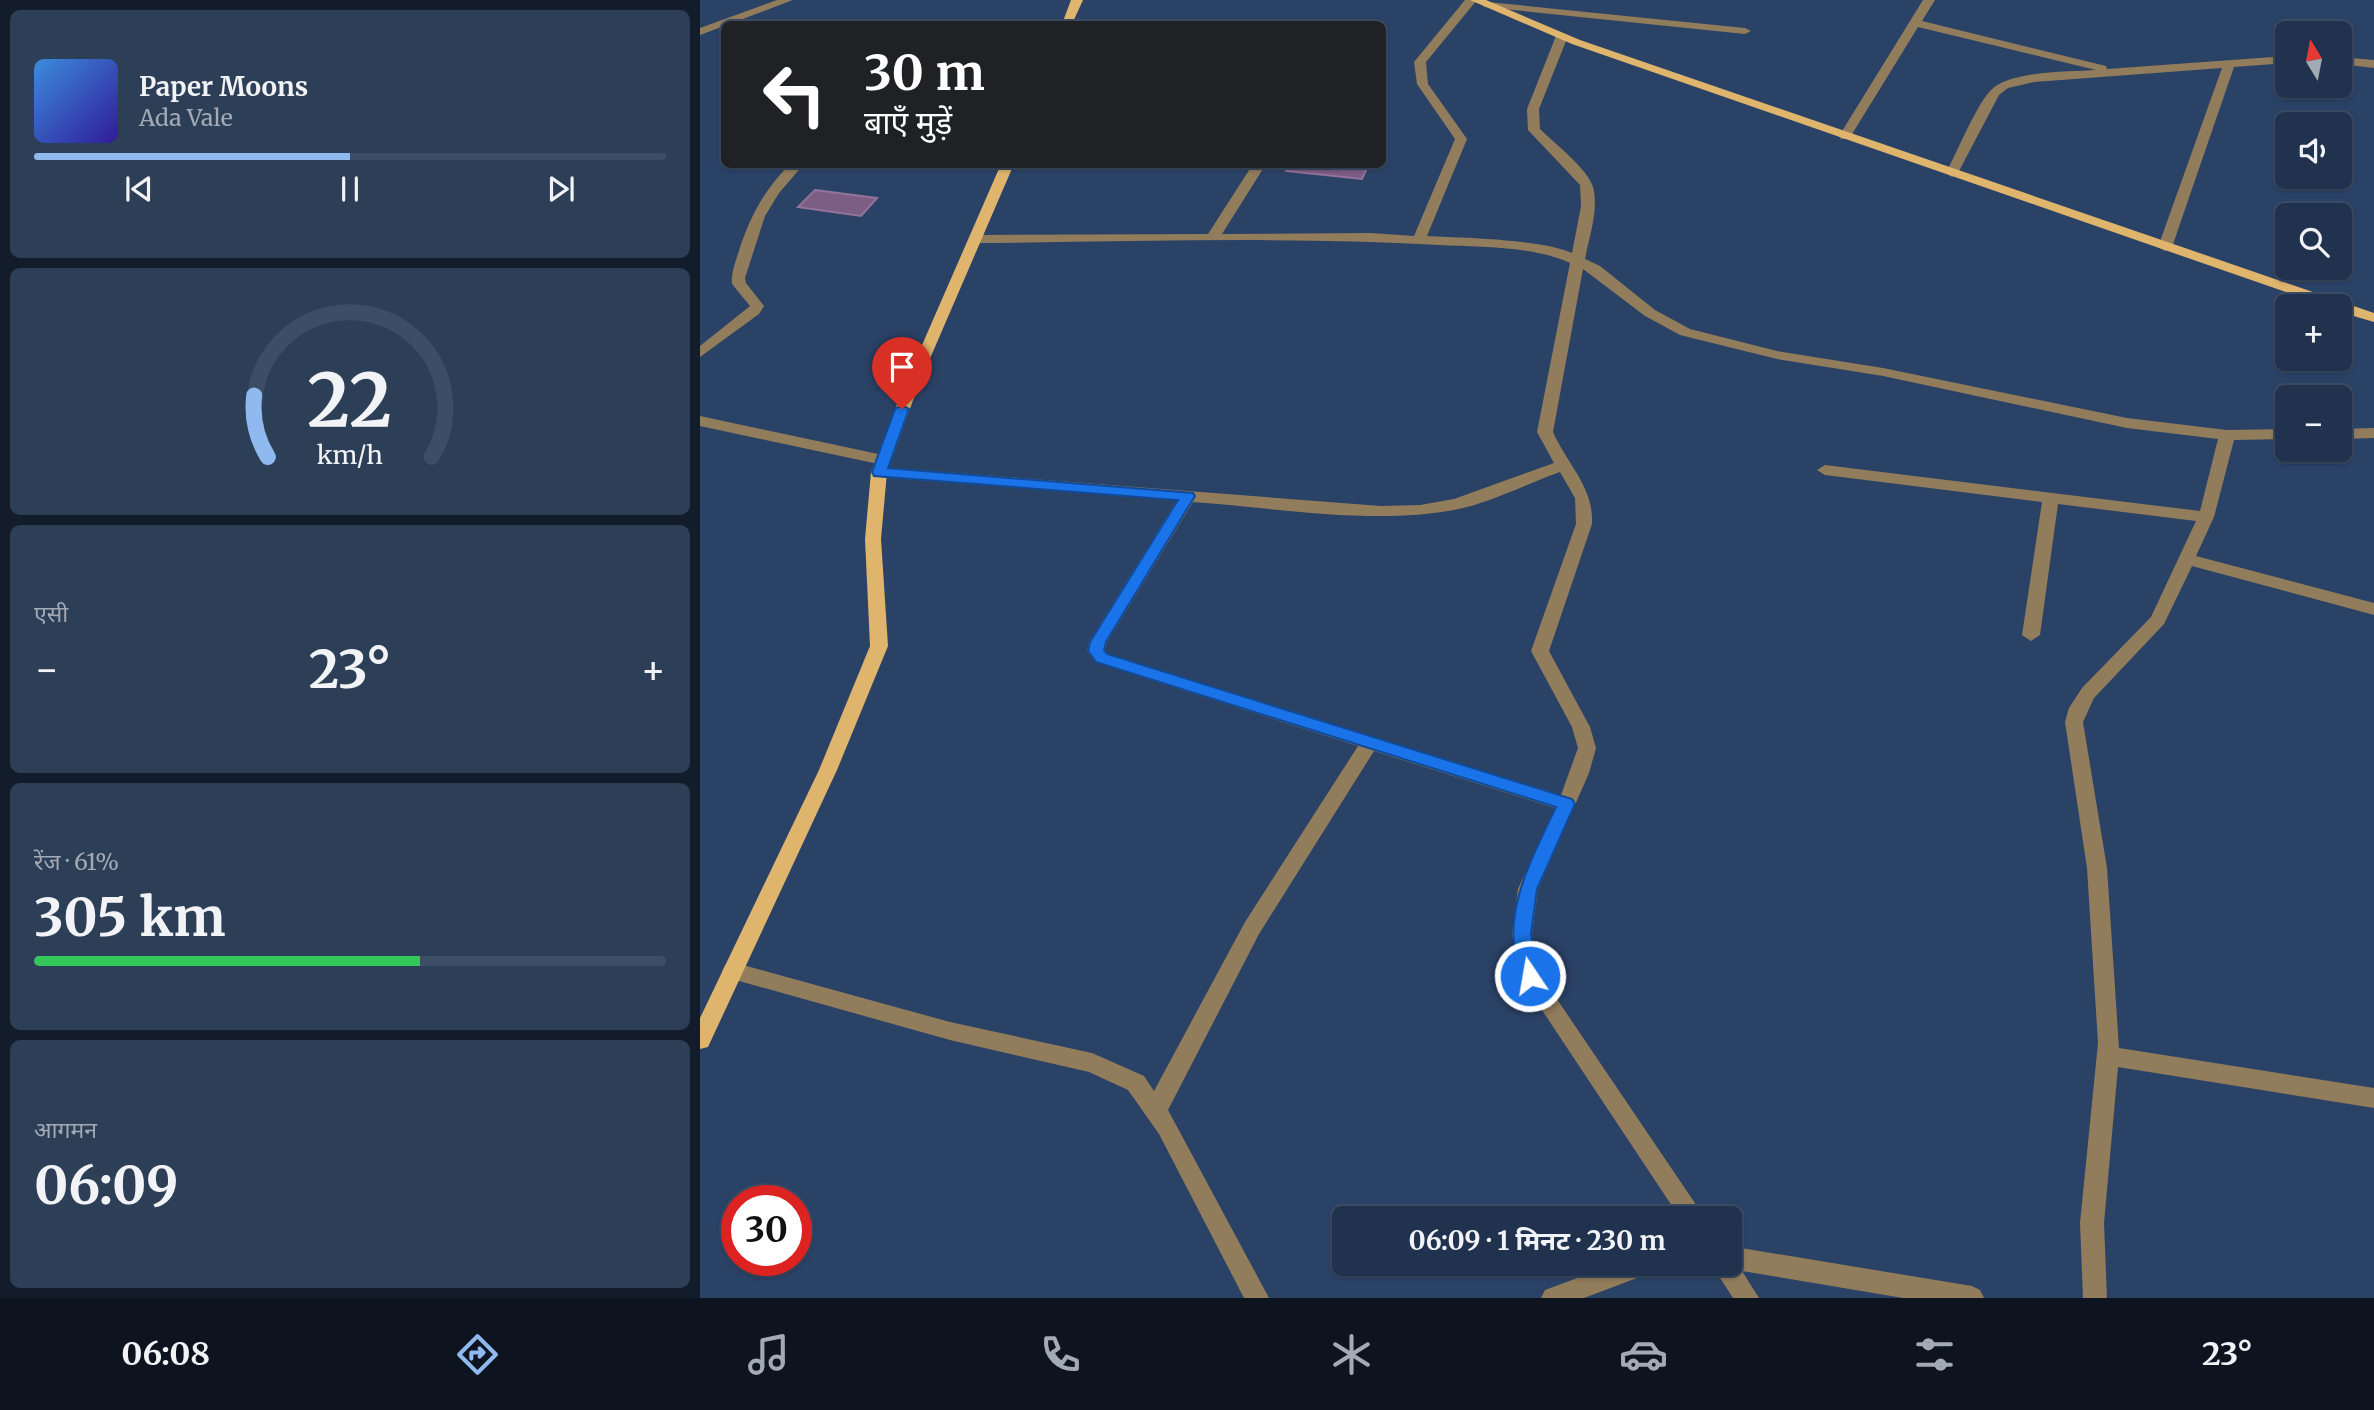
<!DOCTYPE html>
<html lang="hi">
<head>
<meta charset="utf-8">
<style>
  :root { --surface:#20324d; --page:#2d3e57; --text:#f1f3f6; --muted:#a2aab6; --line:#3d4d65; --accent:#90b9f0 }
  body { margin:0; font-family:Merriweather,"Noto Sans Devanagari",serif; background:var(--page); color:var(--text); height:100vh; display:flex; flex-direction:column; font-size:26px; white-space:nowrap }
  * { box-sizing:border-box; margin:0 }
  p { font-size:23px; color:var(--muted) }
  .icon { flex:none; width:38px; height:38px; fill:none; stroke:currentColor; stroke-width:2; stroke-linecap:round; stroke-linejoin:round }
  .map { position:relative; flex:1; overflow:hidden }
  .drawer { display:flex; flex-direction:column; gap:10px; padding:10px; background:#121c2a; width:700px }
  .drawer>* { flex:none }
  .guide { position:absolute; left:21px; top:21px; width:665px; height:147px; border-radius:10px; box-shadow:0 2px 5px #0004,0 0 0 2px var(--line); background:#202124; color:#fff; overflow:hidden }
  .needle { width:46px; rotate:350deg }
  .tools { position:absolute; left:1575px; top:21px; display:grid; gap:14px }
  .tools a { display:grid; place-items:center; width:77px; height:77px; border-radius:10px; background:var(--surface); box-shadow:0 2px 5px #0004,0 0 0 2px var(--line); font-size:35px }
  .speed { position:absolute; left:21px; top:1185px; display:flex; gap:14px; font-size:35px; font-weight:700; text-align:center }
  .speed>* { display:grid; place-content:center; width:91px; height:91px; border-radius:50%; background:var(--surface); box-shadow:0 2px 5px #0004,0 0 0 2px var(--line); line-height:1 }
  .speed .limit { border:10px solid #d22; background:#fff; color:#111 }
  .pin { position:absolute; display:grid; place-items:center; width:60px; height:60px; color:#fff; margin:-72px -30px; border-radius:50% 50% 50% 0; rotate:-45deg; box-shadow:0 0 7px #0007 }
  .pin .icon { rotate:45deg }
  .me { position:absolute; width:77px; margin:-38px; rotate:348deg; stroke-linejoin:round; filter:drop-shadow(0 0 5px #0008) }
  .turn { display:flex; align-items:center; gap:24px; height:147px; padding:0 28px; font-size:32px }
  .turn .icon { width:91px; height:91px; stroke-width:2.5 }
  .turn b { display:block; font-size:49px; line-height:60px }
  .big { font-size:52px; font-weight:700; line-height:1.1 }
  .drawer .widget { flex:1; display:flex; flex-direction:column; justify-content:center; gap:10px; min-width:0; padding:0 24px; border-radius:10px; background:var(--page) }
  .drawer .dial { align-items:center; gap:0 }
  .dial svg { height:182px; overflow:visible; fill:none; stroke:var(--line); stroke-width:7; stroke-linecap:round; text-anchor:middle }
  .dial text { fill:var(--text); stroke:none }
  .song { display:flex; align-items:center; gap:21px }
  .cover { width:84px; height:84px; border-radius:10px; background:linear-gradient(135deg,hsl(210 70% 55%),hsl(250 70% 35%)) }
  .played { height:7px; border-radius:4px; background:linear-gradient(90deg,var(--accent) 50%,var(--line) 50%) }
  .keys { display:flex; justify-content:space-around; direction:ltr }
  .heat { display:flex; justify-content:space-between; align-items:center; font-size:38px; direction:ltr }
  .charge { height:10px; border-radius:5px; background:linear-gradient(90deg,#34c759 61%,var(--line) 0) }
  .trip { position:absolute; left:632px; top:1206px; width:410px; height:70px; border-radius:10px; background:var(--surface); box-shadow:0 2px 5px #0004,0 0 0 2px var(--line); font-weight:700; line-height:70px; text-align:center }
  .menu { display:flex; height:112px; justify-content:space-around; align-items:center; background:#0d141f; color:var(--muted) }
  .menu .icon { width:49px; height:49px }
  .menu .current { color:var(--accent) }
  .menu b { font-size:32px; color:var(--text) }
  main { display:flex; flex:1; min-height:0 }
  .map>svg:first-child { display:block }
  .building { fill:#7c5d84; stroke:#93739b; stroke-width:2 }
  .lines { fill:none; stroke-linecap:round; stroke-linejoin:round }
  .minor { fill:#917c5b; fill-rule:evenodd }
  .major { fill:#dfb46c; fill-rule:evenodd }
  .route { fill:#1a73e8; stroke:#114b97; stroke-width:2 }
</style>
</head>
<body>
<main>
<section class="drawer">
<div class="widget">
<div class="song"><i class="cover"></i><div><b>Paper Moons</b><p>Ada Vale</p></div></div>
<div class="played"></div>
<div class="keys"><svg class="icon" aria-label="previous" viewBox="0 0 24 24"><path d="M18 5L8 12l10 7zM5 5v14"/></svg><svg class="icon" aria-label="pause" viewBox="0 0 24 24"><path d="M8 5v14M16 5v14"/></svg><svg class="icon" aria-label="next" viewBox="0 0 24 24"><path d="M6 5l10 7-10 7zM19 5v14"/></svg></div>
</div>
<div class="widget dial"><svg viewBox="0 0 100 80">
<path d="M14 69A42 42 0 1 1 86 69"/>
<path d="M14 69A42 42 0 0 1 8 42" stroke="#90b9f0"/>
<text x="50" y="56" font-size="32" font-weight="700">22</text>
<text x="50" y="72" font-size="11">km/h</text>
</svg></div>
<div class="widget"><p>एसी</p>
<div class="heat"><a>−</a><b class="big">23°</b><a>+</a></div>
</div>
<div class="widget"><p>रेंज · 61%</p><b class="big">305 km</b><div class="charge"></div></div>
<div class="widget"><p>आगमन</p><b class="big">06:09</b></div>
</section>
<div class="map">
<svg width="1674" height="1298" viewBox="0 0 1674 1298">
  <rect width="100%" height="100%" fill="#2b4267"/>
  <g class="building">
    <polygon points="589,164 669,164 662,179 586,171"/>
    <polygon points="115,190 177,198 161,216 98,207"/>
  </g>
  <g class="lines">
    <g class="minor">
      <polygon points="77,0 93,0 0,35 0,28"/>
      <path d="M765 0H777L726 62 728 84 767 139 727 236C764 238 840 239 872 253L881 206 880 185 828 130 827 109 856 36 866 34 868 36 839 109 840 129C854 143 888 169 893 187 899 210 889 237 885 259L900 266 955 310 990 329 1077 351 1183 368 1427 418 1527 430 1587 429V439L1534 440 1514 517 1496 556 1674 603V615L1492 566 1464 624 1394 698 1383 722 1407 868 1419 1048 1674 1088V1108L1418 1067 1404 1223 1407 1298H1383L1380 1223 1398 1043 1387 868 1365 722 1369 708 1382 688 1451 617 1496 521 1358 504 1340 635 1331 641 1322 635 1342 502 1125 475 1117 470 1125 465 1500 511 1518 439 1427 428 1183 376 1077 359 980 335 945 316 883 269 853 432C867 464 894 487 892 524L849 651 890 727 896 748 889 773 838 889 832 934 840 974 1005 1218H980L820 977 812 934 818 889 855 808 674 751 559 934 468 1110 569 1298H544L459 1134 428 1090 389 1072 250 1040 25 977 22 971 25 965 32 962 250 1022 392 1053 444 1076 454 1091 545 922 658 746 395 662 387 651 389 642 477 500 179 477 171 472 179 467 681 506 720 505 754 499 854 463 837 432 870 263C834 246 779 247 739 245 586 236 431 242 277 243L270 239 277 235 508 234 553 164H566L522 234 671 233 714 236 755 139 717 84 714 62ZM860 472 875 498 876 524 831 651 872 727 878 748 861 795 407 654 405 650 407 642 493 502C576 508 673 525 754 510 790 503 826 484 860 472Z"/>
      <path d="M1223 0H1235L1222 21 1406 66 1407 69 1587 56V63L1534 67 1472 247 1465 251 1458 247 1522 68 1334 82 1308 88 1299 95 1258 173 1252 177 1246 173C1257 152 1276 106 1290 91 1308 70 1370 72 1396 70L1218 27 1149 139H1141L1139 136Z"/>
      <polygon points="788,2 1045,28 1051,31 1045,34 784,7 784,3"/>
      <polygon points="1640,57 1674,60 1674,68 1640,64"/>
      <path d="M90 164H104L79 193 65 216 45 278 46 283 64 306 59 314 0 357V346L50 306 32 284C31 275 34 266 37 257 48 220 63 191 90 164Z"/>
      <polygon points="0,416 183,455 191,460 183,465 0,426"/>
      <polygon points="1674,428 1674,438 1640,439 1640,429"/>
      <polygon points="1029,1246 1272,1286 1280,1290 1284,1298 1203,1298 1042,1271 1059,1298 1033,1298 1011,1264 1029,1264"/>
      <polygon points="915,1264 957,1264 953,1272 884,1298 841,1298 845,1290"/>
    </g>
    <g class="major">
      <polygon points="371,0 383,0 372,24 362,24"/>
      <polygon points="770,0 786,0 880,40 1674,313 1674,322 1640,312 1640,306 1626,306 872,44"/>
      <polygon points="301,164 314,164 219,384 187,472 181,539 188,646 137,770 8,1047 0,1049 0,1018 119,770 170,646 165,539 171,472 205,384"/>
    </g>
  </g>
  <path class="route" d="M202 405 209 409 188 468 493 493 495 496 406 642 404 650 407 654 872 799 875 804 837 889 831 934 840 976 837 982 830 985 824 982C795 922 831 861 856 807L396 662 388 651 390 642 478 500 174 476 172 472 195 409Z"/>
</svg>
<div class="tools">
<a><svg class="needle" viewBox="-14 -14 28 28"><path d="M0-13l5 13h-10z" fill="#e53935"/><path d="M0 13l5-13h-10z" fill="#a2aab6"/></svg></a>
<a><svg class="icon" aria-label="sound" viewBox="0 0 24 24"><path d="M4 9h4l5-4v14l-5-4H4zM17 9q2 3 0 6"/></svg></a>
<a><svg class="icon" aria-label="search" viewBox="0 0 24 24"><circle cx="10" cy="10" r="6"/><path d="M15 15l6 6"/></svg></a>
<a>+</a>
<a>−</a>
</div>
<div class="speed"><div class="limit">30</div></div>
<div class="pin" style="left:202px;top:409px;background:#d93025"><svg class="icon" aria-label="arrive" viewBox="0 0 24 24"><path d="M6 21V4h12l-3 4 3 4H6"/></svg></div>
<svg class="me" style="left:830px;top:976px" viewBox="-20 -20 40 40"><circle r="17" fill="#1a73e8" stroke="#fff" stroke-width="3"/><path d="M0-11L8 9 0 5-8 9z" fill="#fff"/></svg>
<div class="trip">06:09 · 1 मिनट · 230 m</div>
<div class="guide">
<div class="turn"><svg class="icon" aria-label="left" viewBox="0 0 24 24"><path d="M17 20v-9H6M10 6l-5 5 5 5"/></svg><div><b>30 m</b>बाएँ मुड़ें</div></div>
</div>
</div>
</main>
<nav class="menu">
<b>06:08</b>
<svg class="icon current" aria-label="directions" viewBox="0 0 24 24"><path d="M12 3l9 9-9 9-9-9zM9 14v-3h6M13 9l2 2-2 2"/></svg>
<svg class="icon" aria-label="music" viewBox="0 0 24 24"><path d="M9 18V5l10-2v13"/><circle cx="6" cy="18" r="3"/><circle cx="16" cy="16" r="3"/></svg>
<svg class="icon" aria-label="phone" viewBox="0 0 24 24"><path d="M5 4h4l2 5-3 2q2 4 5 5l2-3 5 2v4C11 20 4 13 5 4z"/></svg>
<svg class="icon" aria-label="climate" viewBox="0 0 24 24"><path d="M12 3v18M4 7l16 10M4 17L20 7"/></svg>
<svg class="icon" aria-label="car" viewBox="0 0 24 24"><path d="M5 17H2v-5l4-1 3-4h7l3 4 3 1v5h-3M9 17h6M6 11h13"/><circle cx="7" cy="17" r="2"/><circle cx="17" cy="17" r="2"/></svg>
<svg class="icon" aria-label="filters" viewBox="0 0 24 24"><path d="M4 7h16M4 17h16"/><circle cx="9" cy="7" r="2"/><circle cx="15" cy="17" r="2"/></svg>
<b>23°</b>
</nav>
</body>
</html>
